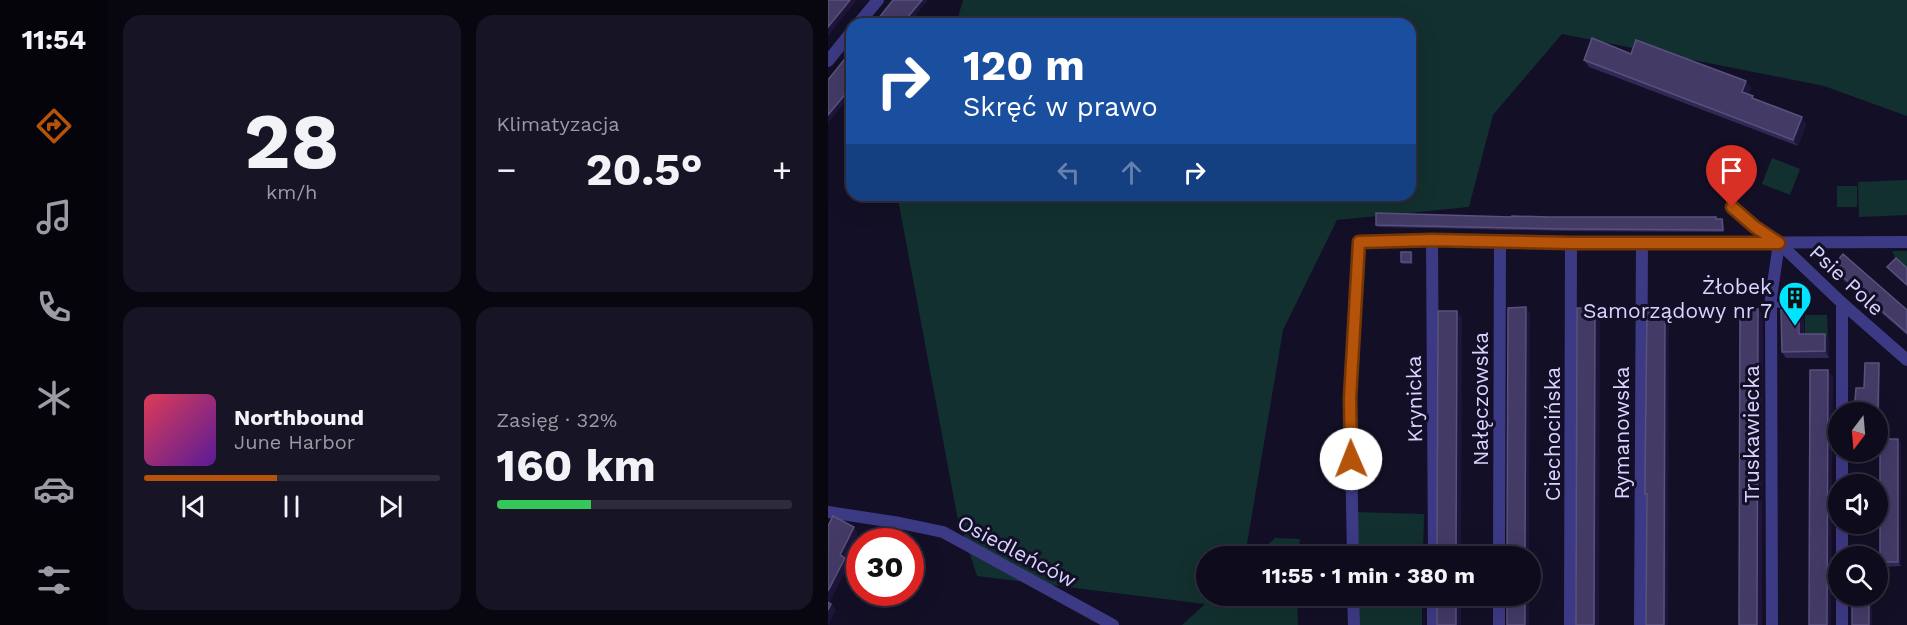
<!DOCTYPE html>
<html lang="pl">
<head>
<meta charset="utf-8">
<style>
  :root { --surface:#0e0b1c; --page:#171425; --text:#f1f3f6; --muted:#9b9ba3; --line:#2e2b3b; --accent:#b45309 }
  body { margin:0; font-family:"Work Sans",sans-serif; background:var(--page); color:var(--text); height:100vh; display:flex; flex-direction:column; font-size:22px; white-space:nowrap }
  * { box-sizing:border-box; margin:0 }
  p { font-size:20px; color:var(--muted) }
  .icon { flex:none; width:33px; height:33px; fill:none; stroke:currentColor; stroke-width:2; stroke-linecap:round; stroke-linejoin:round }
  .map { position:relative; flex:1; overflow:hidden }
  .sheet { display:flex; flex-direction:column; gap:15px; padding:15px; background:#08060f; width:720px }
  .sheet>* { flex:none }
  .top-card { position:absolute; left:18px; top:18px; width:570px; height:183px; border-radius:18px; box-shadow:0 6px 24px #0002,0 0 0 2px var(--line); background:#1a4fa0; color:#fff; overflow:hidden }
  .needle { width:39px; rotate:196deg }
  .controls { position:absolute; left:1000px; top:402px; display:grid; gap:12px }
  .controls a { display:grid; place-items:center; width:60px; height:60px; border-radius:50%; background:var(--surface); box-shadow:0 6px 24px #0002,0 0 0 2px var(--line); font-size:30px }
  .speed { position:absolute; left:18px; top:528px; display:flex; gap:12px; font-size:30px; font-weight:700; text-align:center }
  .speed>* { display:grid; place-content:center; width:78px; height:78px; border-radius:50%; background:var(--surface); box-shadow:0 6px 24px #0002,0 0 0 2px var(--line); line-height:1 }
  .speed .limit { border:9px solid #d22; background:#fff; color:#111 }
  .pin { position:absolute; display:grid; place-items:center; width:51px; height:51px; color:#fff; margin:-62px -26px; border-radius:50% 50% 50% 0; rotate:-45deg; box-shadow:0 0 6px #0007 }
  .pin .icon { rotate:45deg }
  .me { position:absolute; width:66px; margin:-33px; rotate:359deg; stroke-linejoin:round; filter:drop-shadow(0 0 4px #0008) }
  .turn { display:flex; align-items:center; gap:21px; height:126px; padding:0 18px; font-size:27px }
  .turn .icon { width:78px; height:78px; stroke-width:2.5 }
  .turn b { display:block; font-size:42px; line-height:51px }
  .lanes { display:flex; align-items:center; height:57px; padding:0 18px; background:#0003; justify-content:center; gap:30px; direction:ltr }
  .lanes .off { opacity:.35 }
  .big { font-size:45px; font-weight:700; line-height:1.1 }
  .sheet .tile { flex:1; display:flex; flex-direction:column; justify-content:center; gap:9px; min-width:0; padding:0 21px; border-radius:18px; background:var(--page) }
  .sheet .dial { align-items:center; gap:0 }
  .dial b { font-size:78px; line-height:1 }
  .song { display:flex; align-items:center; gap:18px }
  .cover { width:72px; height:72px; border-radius:9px; background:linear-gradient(135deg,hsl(350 70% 55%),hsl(270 70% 35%)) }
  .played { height:6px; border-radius:3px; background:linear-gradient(90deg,var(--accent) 45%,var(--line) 45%) }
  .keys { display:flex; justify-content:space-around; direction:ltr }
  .heat { display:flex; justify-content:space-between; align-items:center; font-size:33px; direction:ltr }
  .charge { height:9px; border-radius:4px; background:linear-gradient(90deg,#34c759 32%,var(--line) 0) }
  .sheet .tiles { flex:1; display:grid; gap:15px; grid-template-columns:repeat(2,1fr) }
  .trip { position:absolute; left:368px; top:546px; width:345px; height:60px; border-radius:30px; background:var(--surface); box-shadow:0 6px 24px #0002,0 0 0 2px var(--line); font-weight:700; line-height:60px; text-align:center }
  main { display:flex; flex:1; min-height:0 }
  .tab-bar { display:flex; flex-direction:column; width:108px; justify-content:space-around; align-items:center; background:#06040b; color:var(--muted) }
  .tab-bar .icon { width:42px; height:42px }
  .tab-bar .current { color:var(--accent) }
  .tab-bar b { font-size:27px; color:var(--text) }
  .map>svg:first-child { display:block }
  .green { fill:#12302f }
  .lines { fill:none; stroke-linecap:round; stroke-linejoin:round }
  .service { stroke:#3d3a85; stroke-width:6 }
  .minor { stroke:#3d3a85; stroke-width:12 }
  .wall { fill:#312854 }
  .shaded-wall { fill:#1d163a }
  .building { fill:#433a66; stroke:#5a527e; stroke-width:1.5 }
  .route-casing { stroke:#753606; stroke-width:15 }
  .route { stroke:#b45309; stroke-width:10 }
  .labels { text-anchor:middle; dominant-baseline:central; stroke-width:6; stroke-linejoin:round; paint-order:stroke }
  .street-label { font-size:21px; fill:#d9d4ff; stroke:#130f26 }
  .poi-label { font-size:21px; fill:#d9d4ff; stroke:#130f26; text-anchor:end }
</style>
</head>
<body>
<main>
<nav class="tab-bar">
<b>11:54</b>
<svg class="icon current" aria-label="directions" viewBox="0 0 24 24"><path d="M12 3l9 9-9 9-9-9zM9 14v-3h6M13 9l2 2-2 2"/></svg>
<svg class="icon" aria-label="music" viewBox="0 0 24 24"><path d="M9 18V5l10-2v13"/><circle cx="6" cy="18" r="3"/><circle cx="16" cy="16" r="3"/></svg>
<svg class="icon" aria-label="phone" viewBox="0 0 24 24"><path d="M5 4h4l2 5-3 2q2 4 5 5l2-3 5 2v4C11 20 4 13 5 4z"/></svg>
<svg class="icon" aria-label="climate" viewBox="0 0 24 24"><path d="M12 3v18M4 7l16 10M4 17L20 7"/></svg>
<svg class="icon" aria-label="car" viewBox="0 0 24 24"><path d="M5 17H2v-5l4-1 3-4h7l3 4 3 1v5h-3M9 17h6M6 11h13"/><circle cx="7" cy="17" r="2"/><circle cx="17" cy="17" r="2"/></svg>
<svg class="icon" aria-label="filters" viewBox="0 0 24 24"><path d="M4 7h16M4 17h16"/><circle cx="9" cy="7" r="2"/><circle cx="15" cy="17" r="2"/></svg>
</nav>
<section class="sheet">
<div class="tiles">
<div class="tile dial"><b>28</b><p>km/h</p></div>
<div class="tile"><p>Klimatyzacja</p>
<div class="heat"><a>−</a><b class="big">20.5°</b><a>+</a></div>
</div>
<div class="tile">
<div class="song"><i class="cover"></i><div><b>Northbound</b><p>June Harbor</p></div></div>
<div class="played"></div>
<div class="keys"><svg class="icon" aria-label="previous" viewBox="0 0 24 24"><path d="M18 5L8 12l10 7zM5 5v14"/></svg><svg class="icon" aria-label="pause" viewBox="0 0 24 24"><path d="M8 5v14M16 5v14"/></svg><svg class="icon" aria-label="next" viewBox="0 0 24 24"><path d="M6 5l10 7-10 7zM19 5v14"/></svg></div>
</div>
<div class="tile"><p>Zasięg · 32%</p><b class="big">160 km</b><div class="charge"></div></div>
</div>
</section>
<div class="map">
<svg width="1079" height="625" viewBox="0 0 1079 625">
  <rect width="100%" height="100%" fill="#130f26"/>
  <g class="green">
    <polygon points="135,0 1079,0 1079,116 996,86 734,34 665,115 641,207 509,220 455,330 417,556 378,556 378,596 469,596 470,625 354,625 377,604 149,576 129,515 70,199 71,195 582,195 582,24 128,24"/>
    <polygon points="944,158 972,169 962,195 934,184"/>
    <polygon points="1079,180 1079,215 1031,217 1030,182"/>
    <rect x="1009" y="186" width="20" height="21"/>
    <polygon points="1064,251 1079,251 1079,269 1068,260"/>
    <polygon points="977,315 999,315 1000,339 977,339"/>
    <polygon points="524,512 596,514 595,556 526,556"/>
    <polygon points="447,538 472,539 470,556 428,556"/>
    <polygon points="528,596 594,596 594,625 530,625"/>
  </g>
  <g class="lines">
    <polyline class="service" points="943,305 979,304"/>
    <g class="minor">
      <polyline points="30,24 50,0"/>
      <polyline points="0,61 24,31"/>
      <polyline points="904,207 927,227 951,243 1014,303 1079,360"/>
      <polyline points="604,240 606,556"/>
      <polyline points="1014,412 1014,303"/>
      <polyline points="1014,484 1014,452"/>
      <polyline points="0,512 72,523 115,532 285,625"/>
      <polyline points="525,556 522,397 531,242 604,240 743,243 1079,242"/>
      <polyline points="671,556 672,242"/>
      <polyline points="1014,556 1014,524"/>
      <polyline points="525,596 526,625"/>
      <polyline points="605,625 605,596"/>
      <polyline points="671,625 671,596"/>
      <polyline points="742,625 743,243"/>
      <polyline points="812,625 814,242"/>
      <polyline points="944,625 943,298 951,243"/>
      <polyline points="1014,625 1014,596"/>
    </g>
  </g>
  <g class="wall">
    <polygon points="803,54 923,88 920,94 927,99 978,124 970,146 761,67 756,60"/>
    <polygon points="684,217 888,217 889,219 894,219 896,221 896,232 738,231 549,227 548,225"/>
    <polygon points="583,252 585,254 585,264 574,264 573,262"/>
    <polygon points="1004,267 1079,310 1079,335 1008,274"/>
    <polygon points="975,317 976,334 997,334 1001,340 1001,358 958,358 954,352"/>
    <polygon points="1052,366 1052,412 1038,412 1036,409 1036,403 1029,403 1027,401"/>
    <polygon points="515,439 515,452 507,452 505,450"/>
    <polygon points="1070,439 1073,444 1073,566 1055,567 1052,562"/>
  </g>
  <g class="shaded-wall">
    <polygon points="22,0 29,0 0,36 0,27"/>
    <polygon points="94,0 100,0 81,24 74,24"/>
    <polygon points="918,81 923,88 919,99 914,92"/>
    <polygon points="24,86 24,94 0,123 0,115"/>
    <polygon points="974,117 978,124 970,146 965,140"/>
    <polygon points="894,219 896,221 896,232 895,230"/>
    <polygon points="583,252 585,254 585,264 583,262"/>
    <polygon points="698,307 702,314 701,556 697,556"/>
    <polygon points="767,308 772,315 771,625 766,625"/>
    <polygon points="837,309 841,315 840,625 836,625"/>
    <polygon points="930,309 935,315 934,625 929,625"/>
    <polygon points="971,310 975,317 976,341 971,334"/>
    <polygon points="629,311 634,317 633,556 628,556"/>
    <polygon points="997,334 1001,340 1001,358 997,351"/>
    <polygon points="1051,363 1052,366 1052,412 1050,410"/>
    <polygon points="1000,370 1005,377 1003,625 999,625"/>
    <polygon points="513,437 515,439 515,452 513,450"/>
    <polygon points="1070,439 1073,444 1073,566 1070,562"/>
    <polygon points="26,527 30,533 17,558 21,564 0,605 0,591 12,555"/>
    <rect x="628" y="596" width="5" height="29"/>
    <rect x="697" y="596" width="4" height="29"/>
    <rect x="1041" y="596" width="3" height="29"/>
    <polygon points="3,604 8,610 0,625 0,610"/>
  </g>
  <g class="building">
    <polygon points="0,0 22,0 0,27"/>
    <polygon points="65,0 94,0 74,24 46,24"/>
    <polygon points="764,38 803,54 808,40 918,81 914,92 925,96 924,98 974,117 965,140 756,60"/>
    <polygon points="24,50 24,86 0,115 0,80"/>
    <polygon points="548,213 684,217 684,216 721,217 888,217 888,219 894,219 895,230 737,229 548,225"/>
    <rect x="573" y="252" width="10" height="10"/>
    <polygon points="1015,254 1079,310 1079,333 1004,267"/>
    <polygon points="1068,258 1079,268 1079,285 1059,267"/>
    <polygon points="698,307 697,556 679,556 680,308"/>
    <polygon points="749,308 767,308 766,625 748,625"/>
    <polygon points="912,308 930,309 929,625 911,625"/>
    <polygon points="819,309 837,309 836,625 818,625 819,494 817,494 817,481"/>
    <polygon points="953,310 971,310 971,334 997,334 997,351 954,352"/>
    <polygon points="610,311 629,311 628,556 609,556"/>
    <polygon points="1037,363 1051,363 1050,410 1036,409 1036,401 1027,401 1028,388 1036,388"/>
    <polygon points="982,370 1000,370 999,625 981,625"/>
    <polygon points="506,437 513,437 513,450 505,450"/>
    <rect x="1052" y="439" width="18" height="123"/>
    <polygon points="5,516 26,527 12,555 17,558 0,591 0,526"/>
    <rect x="609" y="596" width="19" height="29"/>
    <rect x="679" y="596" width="18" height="29"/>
    <rect x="1024" y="596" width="17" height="29"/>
    <polygon points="0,602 3,604 0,610"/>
  </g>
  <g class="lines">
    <g class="route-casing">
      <polyline id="route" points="523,459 522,398 531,242 604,240 743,243 951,243 927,227 904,207"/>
    </g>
    <use href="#route" class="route"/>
  </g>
  <defs>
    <g id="building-pin" transform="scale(1.725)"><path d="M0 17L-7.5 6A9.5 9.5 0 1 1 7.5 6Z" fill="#00e5ff" stroke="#130f26"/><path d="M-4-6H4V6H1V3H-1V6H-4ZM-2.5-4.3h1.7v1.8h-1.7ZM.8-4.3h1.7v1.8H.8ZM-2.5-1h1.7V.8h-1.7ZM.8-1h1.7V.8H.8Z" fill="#111"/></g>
  </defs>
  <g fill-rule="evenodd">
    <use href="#building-pin" x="967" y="298"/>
  </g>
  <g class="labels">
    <g class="street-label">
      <text transform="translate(1019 280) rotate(43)">Psie Pole</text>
      <text transform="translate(586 399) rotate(-91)">Krynicka</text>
      <text transform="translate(652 399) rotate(-90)">Nałęczowska</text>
      <text transform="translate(793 433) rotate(-90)">Rymanowska</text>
      <text transform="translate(724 434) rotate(-90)">Ciechocińska</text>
      <text transform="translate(923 434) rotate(-90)">Truskawiecka</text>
      <text transform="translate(189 551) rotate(28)">Osiedleńców</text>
    </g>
    <g class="poi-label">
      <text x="944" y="286">Żłobek<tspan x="944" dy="24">Samorządowy nr 7</tspan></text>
    </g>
  </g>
</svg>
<div class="controls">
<a><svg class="needle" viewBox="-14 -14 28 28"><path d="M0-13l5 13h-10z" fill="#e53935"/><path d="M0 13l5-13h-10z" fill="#9b9ba3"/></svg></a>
<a><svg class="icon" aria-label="sound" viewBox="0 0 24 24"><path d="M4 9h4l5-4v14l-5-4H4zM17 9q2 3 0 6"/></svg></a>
<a><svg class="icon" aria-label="search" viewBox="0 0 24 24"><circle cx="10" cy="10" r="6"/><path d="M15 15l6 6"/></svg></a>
</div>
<div class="speed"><div class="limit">30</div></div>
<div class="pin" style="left:904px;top:207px;background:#d93025"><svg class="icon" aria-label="arrive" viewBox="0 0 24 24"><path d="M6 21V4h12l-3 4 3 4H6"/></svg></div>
<svg class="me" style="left:523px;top:459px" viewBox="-20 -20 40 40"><circle r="19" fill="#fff"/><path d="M0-13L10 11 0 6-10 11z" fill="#b45309"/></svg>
<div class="trip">11:55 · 1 min · 380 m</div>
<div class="top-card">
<div class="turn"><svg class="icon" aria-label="right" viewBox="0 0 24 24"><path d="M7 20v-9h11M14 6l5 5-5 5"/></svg><div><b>120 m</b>Skręć w prawo</div></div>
<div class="lanes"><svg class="icon off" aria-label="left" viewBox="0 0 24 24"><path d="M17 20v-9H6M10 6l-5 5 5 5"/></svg><svg class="icon off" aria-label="ahead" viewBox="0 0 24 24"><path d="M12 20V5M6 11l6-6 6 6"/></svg><svg class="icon" aria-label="right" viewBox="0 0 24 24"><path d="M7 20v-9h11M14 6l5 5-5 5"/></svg></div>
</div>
</div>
</main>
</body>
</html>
